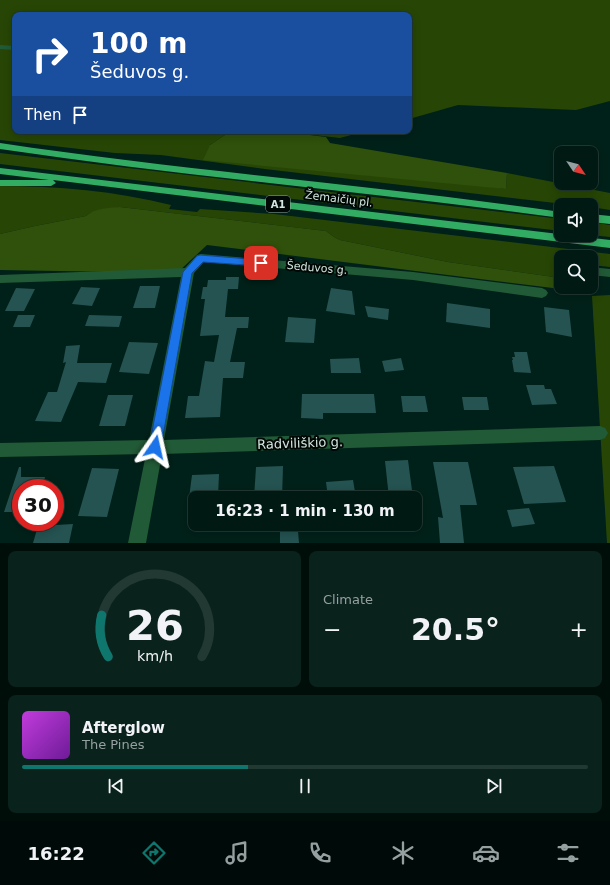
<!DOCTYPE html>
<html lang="en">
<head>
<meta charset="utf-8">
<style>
  :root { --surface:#001913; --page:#0a221c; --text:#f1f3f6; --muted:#95a0a0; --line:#223833; --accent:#0f766e }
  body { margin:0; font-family:"DejaVu Sans",sans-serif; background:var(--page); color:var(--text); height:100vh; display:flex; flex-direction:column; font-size:15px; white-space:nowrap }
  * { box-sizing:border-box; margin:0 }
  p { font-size:13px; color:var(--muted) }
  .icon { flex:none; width:22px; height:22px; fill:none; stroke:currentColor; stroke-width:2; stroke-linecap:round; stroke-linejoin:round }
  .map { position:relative; height:543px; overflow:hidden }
  .drawer { display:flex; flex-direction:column; gap:8px; padding:8px; background:#000e0a; flex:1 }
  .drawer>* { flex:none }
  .top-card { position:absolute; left:12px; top:12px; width:400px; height:122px; border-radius:8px; box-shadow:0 2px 10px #0003,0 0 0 1px var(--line); background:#1a4fa0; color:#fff; overflow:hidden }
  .needle { width:26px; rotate:125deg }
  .fabs { position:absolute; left:554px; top:146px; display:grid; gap:8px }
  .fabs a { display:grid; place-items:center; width:44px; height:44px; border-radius:8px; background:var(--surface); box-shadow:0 2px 10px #0003,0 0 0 1px var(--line); font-size:20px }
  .speed { position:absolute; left:12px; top:479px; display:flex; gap:8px; font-size:20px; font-weight:700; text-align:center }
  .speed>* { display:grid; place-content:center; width:52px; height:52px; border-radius:50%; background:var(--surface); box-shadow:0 2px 10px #0003,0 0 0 1px var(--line); line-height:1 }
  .speed .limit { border:6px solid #d22; background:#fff; color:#111 }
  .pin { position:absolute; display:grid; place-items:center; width:34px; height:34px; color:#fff; margin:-17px; border-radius:8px; box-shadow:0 2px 6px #0006 }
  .me { position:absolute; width:44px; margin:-22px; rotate:11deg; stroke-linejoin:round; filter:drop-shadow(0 0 3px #0008) }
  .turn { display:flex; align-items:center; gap:14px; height:84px; padding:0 12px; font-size:18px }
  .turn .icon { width:52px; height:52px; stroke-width:2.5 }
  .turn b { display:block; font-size:28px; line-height:34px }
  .then { display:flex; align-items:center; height:38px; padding:0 12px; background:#0003; gap:8px; font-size:15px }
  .big { font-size:30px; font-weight:700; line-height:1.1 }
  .drawer .widget { flex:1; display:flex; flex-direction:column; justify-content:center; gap:6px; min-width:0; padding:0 14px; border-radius:8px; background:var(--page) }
  .drawer .dial { align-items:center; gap:0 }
  .dial svg { height:104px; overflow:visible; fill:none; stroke:var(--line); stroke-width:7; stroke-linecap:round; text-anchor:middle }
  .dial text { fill:var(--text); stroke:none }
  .song { display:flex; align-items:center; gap:12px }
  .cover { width:48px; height:48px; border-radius:6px; background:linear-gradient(135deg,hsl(290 70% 55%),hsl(280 70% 35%)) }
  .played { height:4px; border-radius:2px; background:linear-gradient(90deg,var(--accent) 40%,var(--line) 40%) }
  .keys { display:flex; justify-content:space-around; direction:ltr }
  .heat { display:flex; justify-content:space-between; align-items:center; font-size:22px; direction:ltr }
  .drawer .tiles { flex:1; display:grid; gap:8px; grid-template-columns:1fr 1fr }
  .widget:last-child { grid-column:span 2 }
  .trip { position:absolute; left:188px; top:491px; width:234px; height:40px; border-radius:8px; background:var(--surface); box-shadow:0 2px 10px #0003,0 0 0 1px var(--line); font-weight:700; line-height:40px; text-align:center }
  .menu { display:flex; height:64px; justify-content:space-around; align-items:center; background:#000a08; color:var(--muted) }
  .menu .icon { width:28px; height:28px }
  .menu .active { color:var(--accent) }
  .menu b { font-size:18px; color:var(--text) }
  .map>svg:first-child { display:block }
  .green { fill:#274605 }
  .forest { fill:#2f510b }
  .building { fill:#245352 }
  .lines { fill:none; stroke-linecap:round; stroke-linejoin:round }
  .street { fill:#215a36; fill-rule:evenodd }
  .highway { fill:#32ac63; fill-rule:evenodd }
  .route { fill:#1a73e8; stroke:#114b97 }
  .labels { text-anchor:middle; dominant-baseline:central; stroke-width:4; stroke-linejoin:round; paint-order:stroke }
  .shield { fill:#000805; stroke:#94a39e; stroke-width:1 }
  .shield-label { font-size:10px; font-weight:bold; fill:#d3e6df }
  .street-label { font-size:11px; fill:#d3e6df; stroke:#000805 }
  .near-street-label { font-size:13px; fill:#d3e6df; stroke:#000805 }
</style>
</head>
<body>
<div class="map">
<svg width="610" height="543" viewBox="0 0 610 543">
  <rect width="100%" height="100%" fill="#002119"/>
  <g class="green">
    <polygon points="0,0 610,0 610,101 576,110 458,105 409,119 409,15 15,15 15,131 231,131 210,145 506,189 507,173 610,193 610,210 591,207 591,205 572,205 265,169 161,155 115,153 0,140"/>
    <polygon points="278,131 366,131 340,138"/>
    <polygon points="0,153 561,219 561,231 0,164"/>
    <path d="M0 186C57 186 116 191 171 205L169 209 197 212 200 209 274 214 610 254V267L591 265V257H561V261H559L561 278 448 262 340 240 334 237 326 231 120 207 90 213 86 216 35 226 0 234Z"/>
    <polygon points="591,222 610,225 610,237 591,235"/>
    <polygon points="610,295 610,543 607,543 592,296"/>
  </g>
  <g class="forest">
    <polygon points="231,131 278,131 326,137 330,143 507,173 506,189 203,160 210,145"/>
    <path d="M120 207 326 231 334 237 340 240 448 262 561 278V287H567L569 290 207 245 177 273 0 270V234L35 226 86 216C95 208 108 208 120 207Z"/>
  </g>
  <g class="building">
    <polygon points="226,277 239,277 238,289 228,289 225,317 249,317 248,328 237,328 230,362 245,362 243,378 223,378 220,417 185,418 188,396 199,396 205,361 214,362 219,335 200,336 205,299 201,299 203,287 207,287 208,280 226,280"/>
    <polygon points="140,286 160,286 155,308 133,308"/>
    <polygon points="81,287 100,288 92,306 72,304"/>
    <polygon points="16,288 35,289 24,311 5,311"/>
    <polygon points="331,288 352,291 355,315 326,311"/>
    <polygon points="447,303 490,309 490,328 446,322"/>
    <polygon points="365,306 389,309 388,320 368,317"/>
    <polygon points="544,307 569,310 572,337 546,332"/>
    <polygon points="18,315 35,315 30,327 13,327"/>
    <polygon points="89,315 122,316 119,327 85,326"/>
    <polygon points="288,317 316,319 314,343 285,342"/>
    <polygon points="129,342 158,343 149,374 119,372"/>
    <polygon points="80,345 77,363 112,363 106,383 78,382 61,422 35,421 48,392 57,392 66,362 63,363 66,346"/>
    <polygon points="514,352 527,352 531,373 514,372 512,360 513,360 512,357 515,357"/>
    <polygon points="359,358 361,373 331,373 330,359"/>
    <polygon points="401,358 404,370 385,372 382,361"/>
    <polygon points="526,385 544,385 545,389 551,389 557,404 532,405"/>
    <polygon points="302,394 374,394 376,413 323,413 323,419 301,418"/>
    <polygon points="108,395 133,395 125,426 99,426"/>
    <polygon points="401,396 425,396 428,412 403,412"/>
    <polygon points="462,397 487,397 489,410 464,410"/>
    <polygon points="408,460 413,498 389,498 385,461"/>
    <polygon points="433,462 468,462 477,505 460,505 464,543 440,543 438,517 443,518"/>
    <polygon points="283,466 282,498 254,498 256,467"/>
    <polygon points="554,466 566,502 524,504 513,467"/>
    <polygon points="19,467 21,467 21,477 45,477 42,488 21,488 21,512 4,512"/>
    <polygon points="92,468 119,469 107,517 78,516"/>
    <polygon points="219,474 218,497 189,498 192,475"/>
    <polygon points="353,480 356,498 328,498 326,482"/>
    <polygon points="529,508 535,524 512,527 507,510"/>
    <polygon points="73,524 69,543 33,543 38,526"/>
    <polygon points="298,531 299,543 280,543 280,532"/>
  </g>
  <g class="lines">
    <g class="street">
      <polygon points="0,45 15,46 15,50 0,49"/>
      <polygon points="201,254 413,272 542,288 546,290 548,293 546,296 542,298 413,280 204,262 194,273 164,440 600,426 605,428 608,433 605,438 600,440 162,454 146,543 128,543 146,454 0,457 0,443 149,440 181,277 0,283 0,275 185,268 197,255"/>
      <polygon points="591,267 610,269 610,277 591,275"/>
    </g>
    <g class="highway">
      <path d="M0 143C186 171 374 185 561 212V218C374 192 186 177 0 149Z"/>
      <polygon points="0,168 610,240 610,248 53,180 56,183 51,186 0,186 0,180 49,180 0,174"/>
      <polygon points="591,214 610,216 610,224 591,222"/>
    </g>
  </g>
  <polygon class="route" points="200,255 261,260 266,263 261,266 203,262 192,273 161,447 159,451 155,453 151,451 149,447 183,272 197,256"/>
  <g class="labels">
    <rect class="shield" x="266" y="196" width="24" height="16" rx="3"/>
    <g class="shield-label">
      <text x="278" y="204">A1</text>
    </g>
    <g class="street-label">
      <text transform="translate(339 199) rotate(7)">Žemaičių pl.</text>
      <text transform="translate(317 268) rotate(5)">Šeduvos g.</text>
    </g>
    <g class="near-street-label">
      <text transform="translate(300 443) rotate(-2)">Radviliškio g.</text>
    </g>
  </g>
</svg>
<div class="fabs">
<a><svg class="needle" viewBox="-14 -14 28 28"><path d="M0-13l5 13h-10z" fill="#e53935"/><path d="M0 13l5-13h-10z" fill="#95a0a0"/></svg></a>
<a><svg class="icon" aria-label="sound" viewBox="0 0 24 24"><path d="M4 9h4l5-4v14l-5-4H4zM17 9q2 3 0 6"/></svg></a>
<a><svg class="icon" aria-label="search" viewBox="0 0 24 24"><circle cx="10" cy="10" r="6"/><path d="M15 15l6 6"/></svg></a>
</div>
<div class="speed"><div class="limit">30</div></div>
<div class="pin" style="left:261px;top:263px;background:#d93025"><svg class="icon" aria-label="arrive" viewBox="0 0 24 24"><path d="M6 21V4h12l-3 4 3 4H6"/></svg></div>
<svg class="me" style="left:155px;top:447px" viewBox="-20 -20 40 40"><path d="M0-17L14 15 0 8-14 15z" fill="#1a73e8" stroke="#fff" stroke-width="4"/></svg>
<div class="trip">16:23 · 1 min · 130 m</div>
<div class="top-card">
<div class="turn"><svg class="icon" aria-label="right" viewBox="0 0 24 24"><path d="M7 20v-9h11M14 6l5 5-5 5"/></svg><div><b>100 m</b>Šeduvos g.</div></div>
<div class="then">Then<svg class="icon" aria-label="arrive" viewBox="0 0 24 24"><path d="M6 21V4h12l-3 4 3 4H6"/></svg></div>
</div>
</div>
<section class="drawer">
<div class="tiles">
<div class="widget dial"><svg viewBox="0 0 100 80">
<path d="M14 69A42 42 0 1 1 86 69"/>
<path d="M14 69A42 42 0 0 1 9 37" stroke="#0f766e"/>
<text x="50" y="56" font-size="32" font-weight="700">26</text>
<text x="50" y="72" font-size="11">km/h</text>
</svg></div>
<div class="widget"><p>Climate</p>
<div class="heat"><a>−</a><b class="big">20.5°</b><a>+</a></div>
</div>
<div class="widget">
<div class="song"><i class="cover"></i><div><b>Afterglow</b><p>The Pines</p></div></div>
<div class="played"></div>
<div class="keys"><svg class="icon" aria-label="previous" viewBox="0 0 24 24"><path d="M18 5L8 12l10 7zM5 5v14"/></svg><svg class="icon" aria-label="pause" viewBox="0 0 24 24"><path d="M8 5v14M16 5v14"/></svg><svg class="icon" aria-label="next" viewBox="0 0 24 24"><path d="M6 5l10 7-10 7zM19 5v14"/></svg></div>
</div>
</div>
</section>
<nav class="menu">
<b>16:22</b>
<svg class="icon active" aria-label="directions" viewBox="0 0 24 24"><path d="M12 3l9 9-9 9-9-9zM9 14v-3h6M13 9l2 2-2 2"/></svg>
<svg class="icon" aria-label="music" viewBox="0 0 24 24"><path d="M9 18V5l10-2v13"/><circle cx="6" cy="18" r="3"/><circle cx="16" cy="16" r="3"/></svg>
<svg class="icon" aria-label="phone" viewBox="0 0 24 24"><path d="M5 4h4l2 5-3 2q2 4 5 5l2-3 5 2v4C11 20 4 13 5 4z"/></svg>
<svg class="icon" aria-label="climate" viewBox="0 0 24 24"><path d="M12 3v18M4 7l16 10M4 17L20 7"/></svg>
<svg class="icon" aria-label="car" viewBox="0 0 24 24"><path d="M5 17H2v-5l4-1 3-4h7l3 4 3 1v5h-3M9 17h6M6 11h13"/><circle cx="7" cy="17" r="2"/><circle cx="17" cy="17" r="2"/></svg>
<svg class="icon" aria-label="filters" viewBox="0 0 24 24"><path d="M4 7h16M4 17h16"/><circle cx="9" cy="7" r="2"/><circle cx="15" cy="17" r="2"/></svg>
</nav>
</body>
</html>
